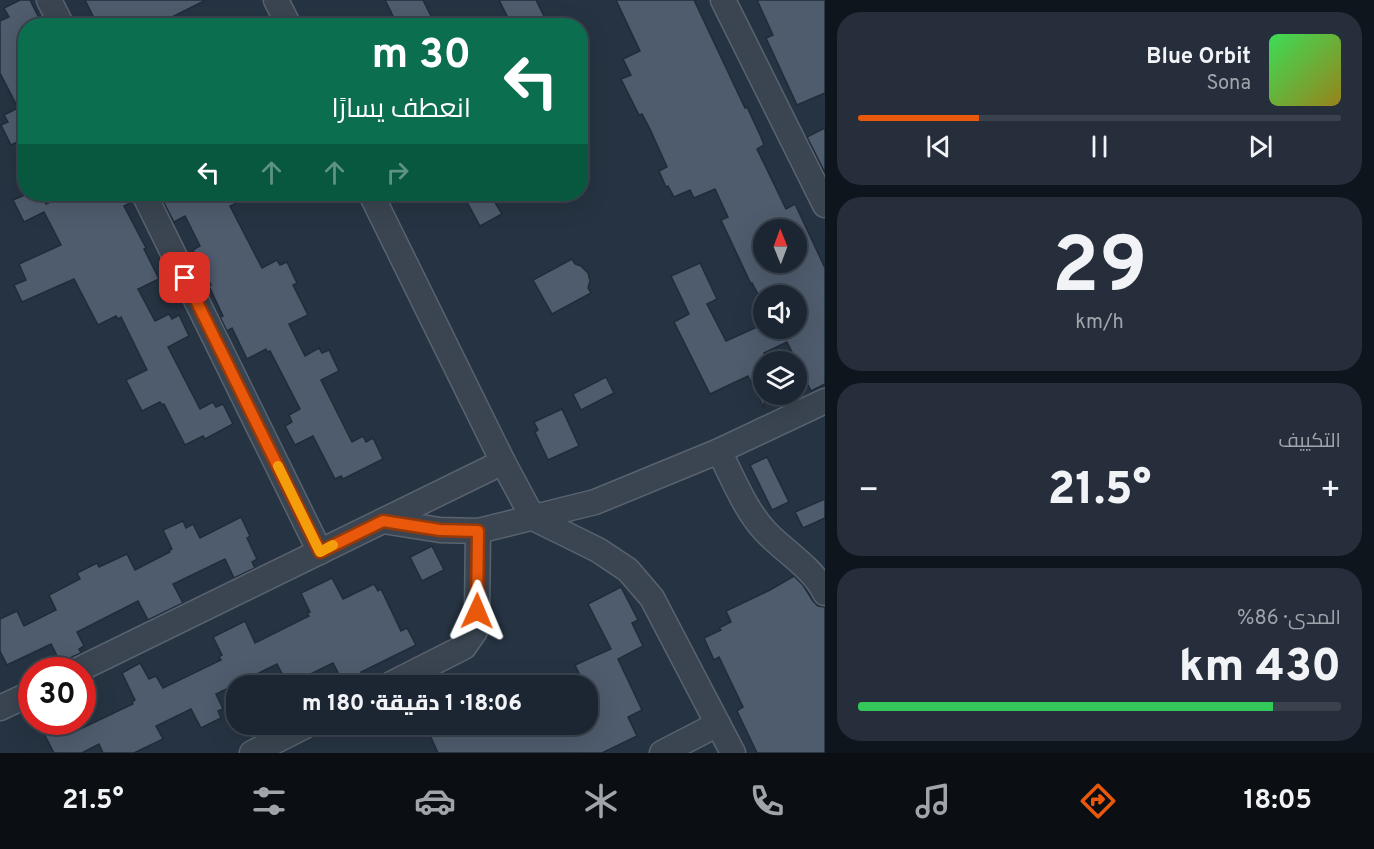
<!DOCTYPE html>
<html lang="ar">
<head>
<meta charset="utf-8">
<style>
  :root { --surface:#1c2632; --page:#252e3a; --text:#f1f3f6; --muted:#a0a5ac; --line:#3a434d; --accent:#ea580c }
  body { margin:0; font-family:Overpass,Cairo,sans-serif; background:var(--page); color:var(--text); direction:rtl; height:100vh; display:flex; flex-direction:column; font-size:22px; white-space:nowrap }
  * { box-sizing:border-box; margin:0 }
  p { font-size:20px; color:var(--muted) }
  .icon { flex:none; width:33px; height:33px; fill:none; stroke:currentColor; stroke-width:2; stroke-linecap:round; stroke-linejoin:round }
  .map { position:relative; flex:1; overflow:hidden; direction:ltr }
  .details { display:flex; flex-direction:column; gap:12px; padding:12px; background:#0f151c; width:549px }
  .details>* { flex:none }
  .banner { position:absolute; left:18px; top:18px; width:570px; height:183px; border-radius:24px; box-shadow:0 6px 24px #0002,0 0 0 2px var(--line); direction:rtl; background:#0b6e4f; color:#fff; overflow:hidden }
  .needle { width:39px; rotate:359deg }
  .controls { position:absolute; left:753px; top:219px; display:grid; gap:12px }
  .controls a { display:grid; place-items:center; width:54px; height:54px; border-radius:50%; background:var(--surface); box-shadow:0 6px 24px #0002,0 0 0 2px var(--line); font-size:30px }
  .speed { position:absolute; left:18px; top:657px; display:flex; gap:12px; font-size:30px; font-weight:700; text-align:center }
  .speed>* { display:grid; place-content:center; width:78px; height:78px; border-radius:50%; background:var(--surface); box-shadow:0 6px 24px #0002,0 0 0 2px var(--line); line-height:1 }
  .speed .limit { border:9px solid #d22; background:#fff; color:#111 }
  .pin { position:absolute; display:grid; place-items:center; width:51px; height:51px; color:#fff; margin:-26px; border-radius:12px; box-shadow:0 3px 9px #0006 }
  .me { position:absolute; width:66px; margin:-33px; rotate:1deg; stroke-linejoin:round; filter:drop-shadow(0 0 4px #0008) }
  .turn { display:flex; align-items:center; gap:21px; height:126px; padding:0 18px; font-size:27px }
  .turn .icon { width:78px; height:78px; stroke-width:2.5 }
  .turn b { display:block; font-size:42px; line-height:51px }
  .lanes { display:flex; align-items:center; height:57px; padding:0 18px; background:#0003; justify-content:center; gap:30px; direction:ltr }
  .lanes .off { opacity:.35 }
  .big { font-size:45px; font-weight:800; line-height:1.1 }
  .details .tile { flex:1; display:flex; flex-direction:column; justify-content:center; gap:9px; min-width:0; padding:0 21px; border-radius:24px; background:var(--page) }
  .details .dial { align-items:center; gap:0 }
  .dial b { font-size:78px; line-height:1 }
  .song { display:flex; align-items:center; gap:18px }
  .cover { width:72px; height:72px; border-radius:9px; background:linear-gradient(135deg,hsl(130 70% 55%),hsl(50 70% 35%)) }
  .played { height:6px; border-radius:3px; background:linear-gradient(90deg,var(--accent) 25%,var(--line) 25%) }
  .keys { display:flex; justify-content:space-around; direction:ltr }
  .heat { display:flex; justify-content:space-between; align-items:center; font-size:33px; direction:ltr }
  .charge { height:9px; border-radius:4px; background:linear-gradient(90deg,#34c759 86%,var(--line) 0) }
  .trip { position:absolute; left:226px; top:675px; width:372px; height:60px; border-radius:24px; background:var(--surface); box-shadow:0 6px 24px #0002,0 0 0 2px var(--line); font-weight:800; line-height:60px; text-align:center; direction:rtl }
  .tabs { display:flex; height:96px; justify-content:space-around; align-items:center; background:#0b0f14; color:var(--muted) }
  .tabs .icon { width:42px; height:42px }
  .tabs .current { color:var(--accent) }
  .tabs b { font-size:27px; color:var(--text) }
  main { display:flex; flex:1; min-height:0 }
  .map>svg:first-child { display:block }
  .building { fill:#4f5c6d; stroke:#212c39; stroke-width:1.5; fill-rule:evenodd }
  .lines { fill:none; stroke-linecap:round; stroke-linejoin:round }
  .minor-casing { stroke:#58636f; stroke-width:27 }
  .minor { stroke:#3a4551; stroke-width:24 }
  .route-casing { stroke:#983908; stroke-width:15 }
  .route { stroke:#ea580c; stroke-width:10 }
  .slow { stroke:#f59e0b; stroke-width:10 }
</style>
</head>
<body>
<main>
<section class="details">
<div class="tile">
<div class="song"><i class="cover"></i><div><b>Blue Orbit</b><p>Sona</p></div></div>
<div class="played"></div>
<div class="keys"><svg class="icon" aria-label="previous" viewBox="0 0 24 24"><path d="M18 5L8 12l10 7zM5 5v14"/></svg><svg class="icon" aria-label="pause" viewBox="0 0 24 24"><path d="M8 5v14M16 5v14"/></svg><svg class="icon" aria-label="next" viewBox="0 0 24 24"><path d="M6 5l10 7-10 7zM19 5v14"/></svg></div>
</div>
<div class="tile dial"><b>29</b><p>km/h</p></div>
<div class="tile"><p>التكييف</p>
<div class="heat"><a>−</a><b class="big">21.5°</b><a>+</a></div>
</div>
<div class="tile"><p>المدى · 86%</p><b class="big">430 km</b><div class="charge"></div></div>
</section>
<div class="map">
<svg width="825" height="753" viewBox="0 0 825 753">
  <rect width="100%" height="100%" fill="#263342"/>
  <g class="building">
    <polygon points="20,0 30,0 43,26 26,26 26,138 11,145 1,125 8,122 4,115 18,108 0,73 0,21 9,17 4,8"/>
    <polygon points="85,0 206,0 154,26 98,26"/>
    <polygon points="385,0 423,0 436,26 398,26"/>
    <polygon points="499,0 536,0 549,26 512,26"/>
    <path d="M616 0H694L745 108 747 107 761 137 764 145 757 149 786 209 795 204 825 268V384L811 391 787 342 764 353V408L748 376 710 394 674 322 689 314 671 276 700 263 717 299 707 304 726 341 764 324V328H796V296H759L752 283 751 284 721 220 728 217 715 189 694 198 690 190 674 197 668 186 666 187 659 171 667 167 650 129 642 114 639 115 621 79 631 75 623 59 640 51ZM764 230H796V262H764Z"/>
    <polygon points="757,0 825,0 825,93 797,105 766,38 773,35"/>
    <polygon points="825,128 825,173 807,137"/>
    <polygon points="27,194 41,194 46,204 60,198 62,202 78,194 130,194 132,202 124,206 146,248 144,249 159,279 138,289 155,321 169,314 172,319 179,315 189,336 168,347 200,409 213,402 216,407 223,404 233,424 205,439 203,436 185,445 164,404 162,405 160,402 142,411 126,380 147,370 121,317 118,319 116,316 98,325 74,279 22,302 14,285 26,280 19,264 61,245 44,212 24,222 13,200"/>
    <polygon points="177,194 255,194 230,206 262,268 277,260 280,265 287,262 297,283 293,285 308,315 289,324 305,356 319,348 322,353 329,350 339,371 321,380 352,442 363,436 366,442 373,438 383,459 343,479 341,476 335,479 313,436 295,445 285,426 292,422 289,415 300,409 270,351 267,352 266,349 247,359 232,328 227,331 220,317 223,316 209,286 211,285 193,250 200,246 185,216 174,222 163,201"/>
    <polygon points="482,194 490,194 502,214 480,226 467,202"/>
    <polygon points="572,259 575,264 581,266 588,273 590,281 588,288 591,293 552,314 533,280"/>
    <polygon points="606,377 614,393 581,410 573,394"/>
    <polygon points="562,409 579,446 548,460 535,432 538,430 534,422"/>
    <polygon points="767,457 789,502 772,510 750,465"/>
    <polygon points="825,499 825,518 803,528 795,512"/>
    <polygon points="241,517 250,536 247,538 257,559 252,562 255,568 234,578 225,559 173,584 183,603 148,620 138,601 77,632 84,646 79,649 81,653 72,657 62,666 51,644 7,665 0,651 0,619 17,611 24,626 56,610 49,595 80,579 77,573 97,563 99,567 127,554 135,570 170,552 169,550 172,549 163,530 183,521 186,528 193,524 200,538"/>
    <polygon points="432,546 444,570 422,581 410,557"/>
    <polygon points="794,576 803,585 813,601 818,606 825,607 825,753 757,753 737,711 743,707 719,657 714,660 704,638 721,630 719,628 731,622 726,611 770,590"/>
    <polygon points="332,578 343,599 374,584 378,591 381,589 401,631 407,628 416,645 361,672 368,686 345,686 333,663 288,685 277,664 216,694 223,709 218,711 221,718 201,728 191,709 156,726 163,739 134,753 103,753 99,744 82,753 54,753 38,722 71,722 76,731 133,704 132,702 135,700 122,673 140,663 149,679 156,676 163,688 221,660 219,657 222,655 213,637 245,621 255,643 309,616 307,613 310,612 301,593"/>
    <polygon points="621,587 638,620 632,623 643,646 618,659 642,710 628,717 637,736 602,753 438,753 425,724 491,724 496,736 521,724 588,724 588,686 585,686 575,665 611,649 588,604"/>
  </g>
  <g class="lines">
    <g class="minor-casing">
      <g id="minor">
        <polyline points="49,0 62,26"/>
        <polyline points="276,0 289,26"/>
        <polyline points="723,0 825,205"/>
        <polyline points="144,194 320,552"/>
        <polyline points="371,194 503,462 533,518 598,550 628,570 652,598 733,753"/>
        <path d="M719 451C733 478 745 510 766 532 785 552 813 568 825 593"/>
        <polyline points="383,521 440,530 478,531 595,502 719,451 825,401"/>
        <polyline points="78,670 503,462"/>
        <polyline points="387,686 464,647 475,631 477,611 478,531"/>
        <polyline points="0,708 32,693"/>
        <polyline points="252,753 309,724"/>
        <polyline points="662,753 718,724"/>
      </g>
    </g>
    <use href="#minor" class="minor"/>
  </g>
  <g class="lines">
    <g class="route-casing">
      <polyline id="route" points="185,278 320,552 383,521 440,530 478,531 477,611"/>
    </g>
    <use href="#route" class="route"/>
    <polyline class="slow" points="278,466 320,552 333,545"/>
  </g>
</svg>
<div class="controls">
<a><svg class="needle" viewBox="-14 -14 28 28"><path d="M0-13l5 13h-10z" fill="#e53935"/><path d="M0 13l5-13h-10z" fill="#a0a5ac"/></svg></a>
<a><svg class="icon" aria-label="sound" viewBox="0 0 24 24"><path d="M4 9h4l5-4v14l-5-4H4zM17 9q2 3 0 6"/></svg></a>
<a><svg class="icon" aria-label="layers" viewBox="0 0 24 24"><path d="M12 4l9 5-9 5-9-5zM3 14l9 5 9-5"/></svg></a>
</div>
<div class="speed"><div class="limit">30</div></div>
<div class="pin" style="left:185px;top:278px;background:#d93025"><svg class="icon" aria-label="arrive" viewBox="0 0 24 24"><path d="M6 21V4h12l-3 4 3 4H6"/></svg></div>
<svg class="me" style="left:477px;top:611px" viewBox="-20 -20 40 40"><path d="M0-17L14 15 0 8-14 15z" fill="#ea580c" stroke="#fff" stroke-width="4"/></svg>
<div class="trip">18:06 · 1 دقيقة · 180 m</div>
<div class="banner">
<div class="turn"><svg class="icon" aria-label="left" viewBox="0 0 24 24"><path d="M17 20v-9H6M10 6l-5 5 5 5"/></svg><div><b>30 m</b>انعطف يسارًا</div></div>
<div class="lanes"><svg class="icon" aria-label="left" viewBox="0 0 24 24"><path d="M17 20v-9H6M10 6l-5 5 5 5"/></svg><svg class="icon off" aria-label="ahead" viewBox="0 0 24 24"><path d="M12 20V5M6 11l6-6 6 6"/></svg><svg class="icon off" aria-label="ahead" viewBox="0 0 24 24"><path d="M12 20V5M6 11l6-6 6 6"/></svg><svg class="icon off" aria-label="right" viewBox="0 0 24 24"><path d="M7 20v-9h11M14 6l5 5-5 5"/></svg></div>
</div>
</div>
</main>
<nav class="tabs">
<b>18:05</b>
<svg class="icon current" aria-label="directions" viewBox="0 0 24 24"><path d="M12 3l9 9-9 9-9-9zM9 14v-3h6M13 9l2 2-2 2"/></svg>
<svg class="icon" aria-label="music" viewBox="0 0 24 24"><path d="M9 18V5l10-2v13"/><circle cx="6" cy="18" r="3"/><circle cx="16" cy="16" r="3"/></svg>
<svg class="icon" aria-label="phone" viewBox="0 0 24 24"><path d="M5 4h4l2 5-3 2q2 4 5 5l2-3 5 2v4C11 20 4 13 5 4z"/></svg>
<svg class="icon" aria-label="climate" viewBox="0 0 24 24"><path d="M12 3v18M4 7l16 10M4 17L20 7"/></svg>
<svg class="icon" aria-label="car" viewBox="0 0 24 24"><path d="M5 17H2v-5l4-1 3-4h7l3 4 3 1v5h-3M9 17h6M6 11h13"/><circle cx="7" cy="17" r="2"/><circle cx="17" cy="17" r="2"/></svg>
<svg class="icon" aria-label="filters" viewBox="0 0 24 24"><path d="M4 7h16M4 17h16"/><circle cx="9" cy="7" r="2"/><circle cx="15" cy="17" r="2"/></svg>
<b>21.5°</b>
</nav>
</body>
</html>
